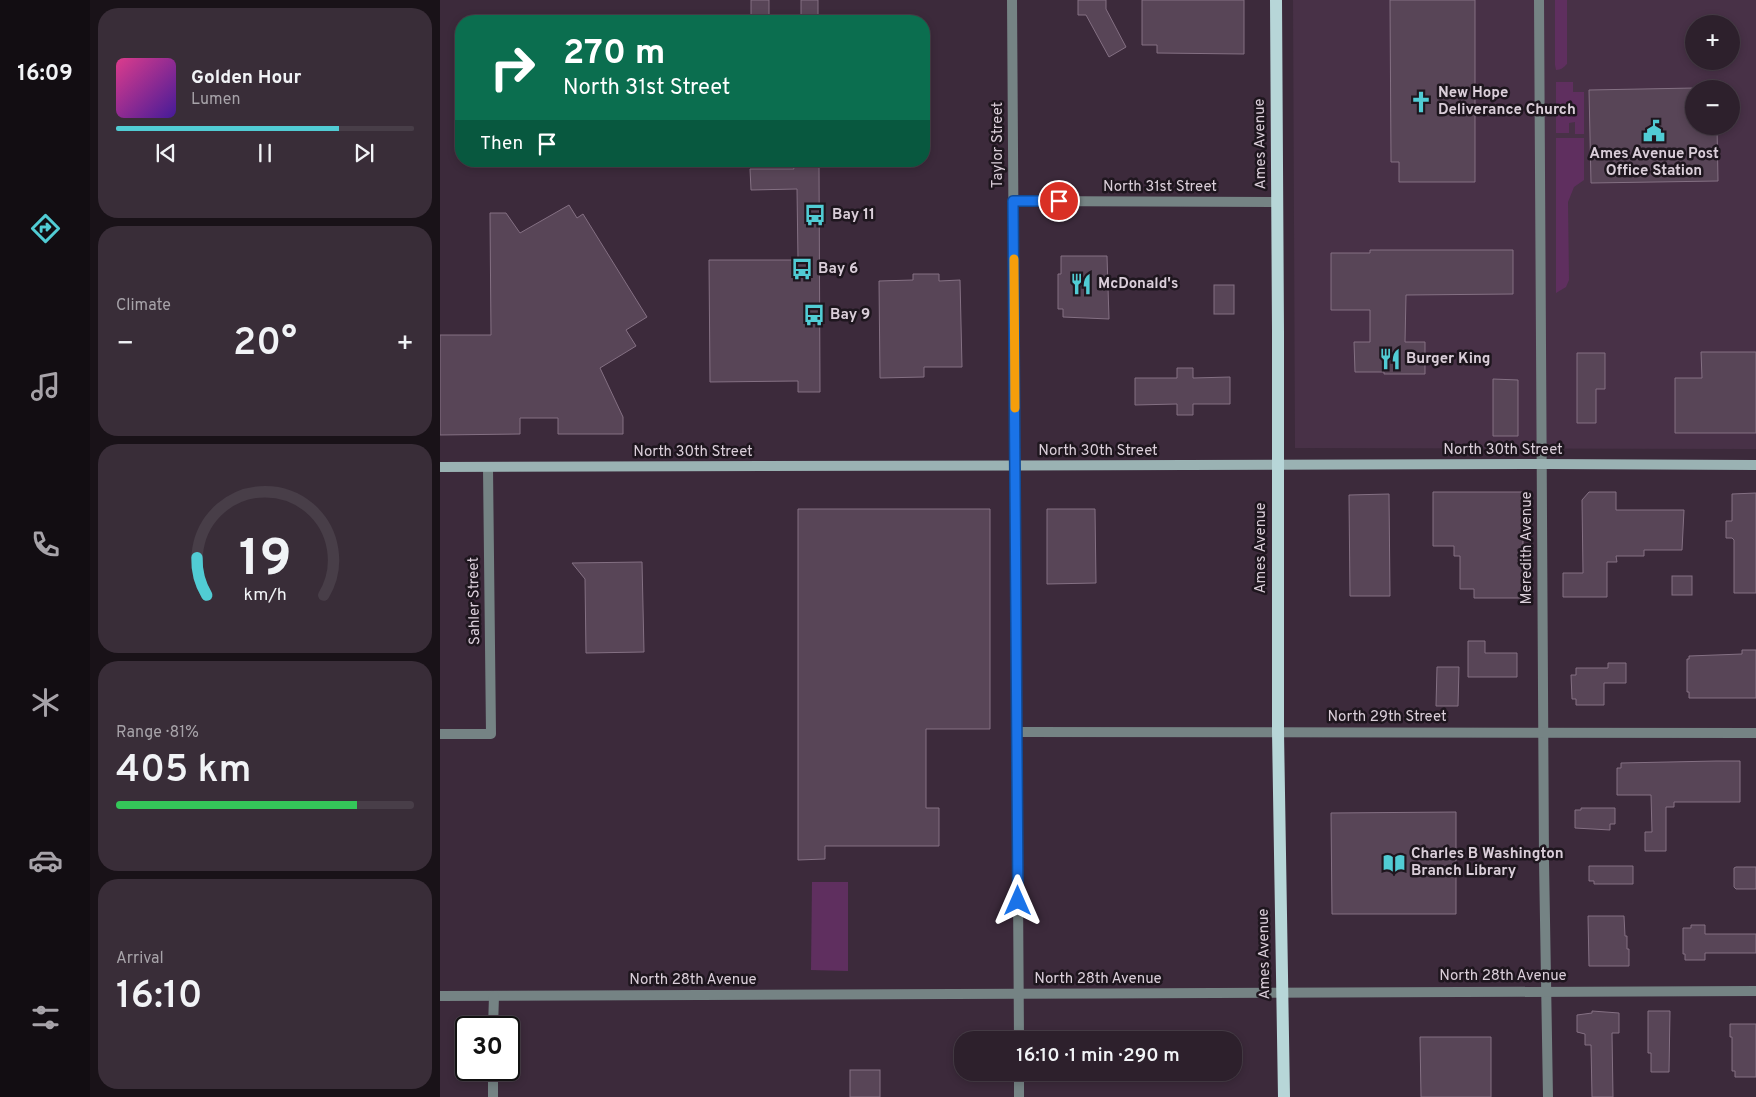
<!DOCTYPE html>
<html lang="en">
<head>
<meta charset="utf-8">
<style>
  :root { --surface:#2d202c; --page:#392d38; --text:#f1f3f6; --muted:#a7a3a9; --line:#483e48; --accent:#51ccd4 }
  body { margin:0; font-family:Overpass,sans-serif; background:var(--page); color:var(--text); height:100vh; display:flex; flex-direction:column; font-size:19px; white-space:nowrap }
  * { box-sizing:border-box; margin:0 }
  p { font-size:16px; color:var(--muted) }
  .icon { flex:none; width:28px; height:28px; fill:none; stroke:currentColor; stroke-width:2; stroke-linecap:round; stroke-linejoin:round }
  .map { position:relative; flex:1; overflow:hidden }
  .drawer { display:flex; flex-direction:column; gap:8px; padding:8px; background:#191218; width:350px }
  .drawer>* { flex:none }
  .guide { position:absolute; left:15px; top:15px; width:475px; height:152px; border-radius:20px; box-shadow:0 2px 8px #0003,0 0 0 1px var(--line); background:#0b6e4f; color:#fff; overflow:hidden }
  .tools { position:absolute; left:1245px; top:15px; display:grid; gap:10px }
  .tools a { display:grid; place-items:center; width:55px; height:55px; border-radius:50%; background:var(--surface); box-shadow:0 2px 8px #0003,0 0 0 1px var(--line); font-size:25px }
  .speed { position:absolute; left:15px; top:1016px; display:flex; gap:10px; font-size:25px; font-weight:700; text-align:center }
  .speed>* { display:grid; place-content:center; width:65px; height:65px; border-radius:50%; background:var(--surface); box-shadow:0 2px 8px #0003,0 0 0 1px var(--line); line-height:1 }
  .speed .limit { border:2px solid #111; border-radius:8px; background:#fff; color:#111 }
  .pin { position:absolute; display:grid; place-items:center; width:42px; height:42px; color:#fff; margin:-21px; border:2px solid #fff; border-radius:50%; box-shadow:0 1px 5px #0007 }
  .me { position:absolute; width:55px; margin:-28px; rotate:0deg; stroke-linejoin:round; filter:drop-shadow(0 0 4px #0008) }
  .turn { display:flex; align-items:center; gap:18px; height:105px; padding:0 25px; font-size:22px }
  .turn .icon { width:65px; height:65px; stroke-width:2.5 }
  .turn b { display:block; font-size:35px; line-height:42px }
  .then { display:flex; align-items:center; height:48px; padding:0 25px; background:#0003; gap:10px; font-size:19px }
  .big { font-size:38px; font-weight:600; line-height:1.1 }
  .drawer .card { flex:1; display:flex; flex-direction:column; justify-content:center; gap:8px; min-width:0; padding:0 18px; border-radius:20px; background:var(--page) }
  .drawer .dial { align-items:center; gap:0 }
  .dial svg { height:130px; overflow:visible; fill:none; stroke:var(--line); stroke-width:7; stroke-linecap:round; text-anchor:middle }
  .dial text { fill:var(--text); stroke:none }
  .song { display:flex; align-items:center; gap:15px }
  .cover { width:60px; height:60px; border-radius:8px; background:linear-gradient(135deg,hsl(330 70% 55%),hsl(260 70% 35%)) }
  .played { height:5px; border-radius:2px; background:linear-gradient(90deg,var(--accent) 75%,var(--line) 75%) }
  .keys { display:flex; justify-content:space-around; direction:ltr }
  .heat { display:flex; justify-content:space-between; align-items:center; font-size:28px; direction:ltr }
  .charge { height:8px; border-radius:4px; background:linear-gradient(90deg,#34c759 81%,var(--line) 0) }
  .trip { position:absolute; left:514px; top:1031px; width:288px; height:50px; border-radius:20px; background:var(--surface); box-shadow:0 2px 8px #0003,0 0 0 1px var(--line); font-weight:600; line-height:50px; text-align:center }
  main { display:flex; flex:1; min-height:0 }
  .tab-bar { display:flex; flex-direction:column; width:90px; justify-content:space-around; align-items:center; background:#120d12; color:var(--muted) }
  .tab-bar .icon { width:35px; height:35px }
  .tab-bar .selected { color:var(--accent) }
  .tab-bar b { font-size:22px; color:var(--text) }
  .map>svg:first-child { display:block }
  .built { fill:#483147; fill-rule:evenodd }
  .green { fill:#5f2f5f }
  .building { fill:#584557; stroke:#847083 }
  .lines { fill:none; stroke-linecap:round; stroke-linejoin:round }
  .minor { stroke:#758384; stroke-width:10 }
  .secondary { stroke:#9ab2b3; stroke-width:10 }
  .primary { stroke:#b7d6d8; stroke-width:12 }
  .route-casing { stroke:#114b97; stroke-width:12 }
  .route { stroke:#1a73e8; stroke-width:9 }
  .slow { stroke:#f59e0b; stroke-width:9 }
  .labels { text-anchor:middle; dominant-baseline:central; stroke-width:5; stroke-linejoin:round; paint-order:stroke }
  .poi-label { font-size:15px; font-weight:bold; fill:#daced9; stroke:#1e161e; text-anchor:start }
  .street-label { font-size:15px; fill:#daced9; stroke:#1e161e }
</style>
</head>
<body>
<main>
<nav class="tab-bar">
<b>16:09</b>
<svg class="icon selected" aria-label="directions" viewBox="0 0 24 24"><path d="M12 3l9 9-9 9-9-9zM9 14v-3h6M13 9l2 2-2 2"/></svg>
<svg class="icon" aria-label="music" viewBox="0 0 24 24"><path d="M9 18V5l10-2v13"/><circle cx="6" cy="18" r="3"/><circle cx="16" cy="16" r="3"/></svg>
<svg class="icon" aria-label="phone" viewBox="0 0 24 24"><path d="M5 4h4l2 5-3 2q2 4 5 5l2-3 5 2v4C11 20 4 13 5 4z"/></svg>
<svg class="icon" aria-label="climate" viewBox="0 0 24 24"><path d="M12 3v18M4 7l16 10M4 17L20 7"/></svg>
<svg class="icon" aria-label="car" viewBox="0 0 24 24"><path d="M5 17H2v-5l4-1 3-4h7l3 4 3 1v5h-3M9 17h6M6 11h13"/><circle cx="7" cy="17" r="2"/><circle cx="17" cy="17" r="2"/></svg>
<svg class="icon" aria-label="filters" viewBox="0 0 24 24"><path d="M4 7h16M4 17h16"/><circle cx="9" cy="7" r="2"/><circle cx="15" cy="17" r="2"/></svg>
</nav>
<section class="drawer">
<div class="card">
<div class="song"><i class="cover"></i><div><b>Golden Hour</b><p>Lumen</p></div></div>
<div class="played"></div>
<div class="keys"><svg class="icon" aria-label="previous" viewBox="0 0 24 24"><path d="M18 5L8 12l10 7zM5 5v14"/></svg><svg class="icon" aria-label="pause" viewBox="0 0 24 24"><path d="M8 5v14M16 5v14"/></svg><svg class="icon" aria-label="next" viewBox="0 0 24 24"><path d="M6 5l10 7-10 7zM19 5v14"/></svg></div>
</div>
<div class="card"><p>Climate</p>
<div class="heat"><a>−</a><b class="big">20°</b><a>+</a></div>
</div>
<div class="card dial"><svg viewBox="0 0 100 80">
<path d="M14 69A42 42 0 1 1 86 69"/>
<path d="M14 69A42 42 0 0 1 8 46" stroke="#51ccd4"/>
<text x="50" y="56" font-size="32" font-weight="700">19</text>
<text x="50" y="72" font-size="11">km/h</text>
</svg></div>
<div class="card"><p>Range · 81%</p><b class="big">405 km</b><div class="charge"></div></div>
<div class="card"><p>Arrival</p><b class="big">16:10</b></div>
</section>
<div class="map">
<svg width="1316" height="1097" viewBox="0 0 1316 1097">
  <rect width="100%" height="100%" fill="#3c2a3b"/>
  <path class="built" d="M853 0H1316V449L855 448ZM1254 24H1291V61H1254ZM1254 89H1291V126H1254Z"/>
  <g class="green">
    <path d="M1115 0H1127V64C1124 67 1121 70 1116 70L1115 65Z"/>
    <polygon points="1116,82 1133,82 1133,92 1144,92 1144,134 1135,134 1135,122 1129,123 1129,133 1116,133"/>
    <polygon points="1116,138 1144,138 1144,180 1134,187 1128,202 1129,280 1126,287 1116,293"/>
    <polygon points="372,882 408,882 408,971 371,970"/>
  </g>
  <g class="building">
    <rect x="311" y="0" width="18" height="21"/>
    <rect x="361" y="0" width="17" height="21"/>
    <polygon points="638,0 666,0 666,9 686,47 669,57 646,15 638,15"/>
    <polygon points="702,0 804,0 804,54 717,53 717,45 702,45"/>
    <polygon points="950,0 1035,0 1035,182 959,182 959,162 951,162"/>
    <polygon points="1254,88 1254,126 1277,126 1278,181 1151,183 1149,90"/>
    <polygon points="351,161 379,161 380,392 358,392 358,381 270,382 269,260 358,260 357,189 311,190 310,169 354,169"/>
    <polygon points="129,205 137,218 143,214 207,317 186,330 196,346 160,368 183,417 183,434 118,434 118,418 80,418 80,434 0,435 0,335 51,335 50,213 66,213 80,233"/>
    <polygon points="930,250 1073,250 1073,294 966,295 965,342 985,342 985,374 944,374 944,372 915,372 914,342 930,342 930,310 891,310 891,253 930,253"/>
    <polygon points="621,256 667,256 669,319 623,317 623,309 618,309 618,274 621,274"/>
    <polygon points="473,274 499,274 499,281 520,280 522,367 484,367 484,377 440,378 439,281 473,280"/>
    <rect x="774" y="285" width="20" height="29"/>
    <polygon points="1261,352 1316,352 1316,433 1235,433 1235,378 1262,378"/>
    <polygon points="1137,353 1165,353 1165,389 1156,389 1156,423 1137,423"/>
    <polygon points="737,368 753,368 753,378 790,377 790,404 753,404 753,415 737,415 737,404 695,405 695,378 737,378"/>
    <polygon points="1053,379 1078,380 1078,436 1053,436"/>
    <polygon points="993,492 1083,492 1083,598 1034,598 1034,589 1020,589 1020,556 1014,556 1014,546 993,546"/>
    <polygon points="1149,492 1176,492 1176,510 1244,510 1242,550 1204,550 1204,556 1176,556 1177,562 1167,562 1167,597 1123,597 1123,573 1143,573 1142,500"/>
    <polygon points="1316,493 1316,593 1294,593 1294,540 1292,538 1286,538 1286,521 1292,521 1292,494"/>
    <polygon points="949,494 950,596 910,596 909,495"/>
    <polygon points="358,509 550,509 550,729 486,729 486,808 499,808 499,846 385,846 385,859 358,860"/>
    <polygon points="607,509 655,509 656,583 607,584"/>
    <polygon points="202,562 204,652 146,653 145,579 132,563"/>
    <rect x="1232" y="576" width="20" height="19"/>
    <polygon points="1028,641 1045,641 1045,653 1077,653 1077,677 1028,677"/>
    <polygon points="1302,650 1316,650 1316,698 1249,698 1249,692 1247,692 1247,659 1249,659 1249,656 1302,654"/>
    <polygon points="1168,663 1186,663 1186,683 1164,683 1164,705 1136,705 1136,699 1132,699 1131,675 1136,675 1136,668 1168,668"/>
    <polygon points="997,667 1019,667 1018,706 996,706"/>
    <polygon points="1276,761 1300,761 1300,802 1234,802 1234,807 1226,807 1226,851 1205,851 1205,832 1212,832 1211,795 1177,795 1177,768 1181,768 1181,763"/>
    <polygon points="1141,808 1175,808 1175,824 1170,824 1170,830 1135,828 1135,810 1141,810"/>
    <polygon points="1016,812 1016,914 892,914 891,813"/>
    <polygon points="1149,866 1193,866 1193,884 1154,884 1154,881 1149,881"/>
    <polygon points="1296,867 1316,867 1316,889 1296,889 1294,887 1294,868"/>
    <polygon points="1148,916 1184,916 1185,936 1187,936 1187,949 1189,949 1189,966 1149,966"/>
    <polygon points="1251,925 1265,925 1265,934 1316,934 1316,953 1265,953 1265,960 1245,960 1245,954 1243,954 1243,928 1251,928"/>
    <polygon points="1152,1011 1179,1013 1179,1033 1172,1033 1173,1097 1152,1097 1151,1045 1145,1045 1145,1034 1137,1032 1137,1015 1152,1013"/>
    <polygon points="1208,1011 1230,1011 1229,1072 1211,1072 1211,1053 1208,1053"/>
    <polygon points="1290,1024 1316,1024 1316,1077 1295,1077 1295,1071 1292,1071 1292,1037 1290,1037"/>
    <polygon points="980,1037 1051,1037 1051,1097 981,1097"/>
    <rect x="410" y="1070" width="30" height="27"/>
  </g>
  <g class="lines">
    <g class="minor">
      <polyline points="572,0 579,1040"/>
      <polyline points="1099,0 1104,861 1108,1097"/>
      <polyline points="573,201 838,202"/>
      <polyline points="577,732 1316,733"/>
      <polyline points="0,734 51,734 48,468"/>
      <path d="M0 996C439 996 877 991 1316 991"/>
      <polyline points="53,1028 54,996"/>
      <polyline points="579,1072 579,1097"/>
      <polyline points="53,1097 53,1070"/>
    </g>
    <polyline class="secondary" points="0,467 1102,464 1316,465"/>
    <polyline class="primary" points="836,0 838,331 838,732 844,1097"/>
  </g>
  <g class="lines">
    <g class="route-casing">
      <polyline id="route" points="578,901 573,201 619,201"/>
    </g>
    <use href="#route" class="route"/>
    <polyline class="slow" points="574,259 575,408"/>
  </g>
  <defs>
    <g id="church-bare" transform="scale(1.725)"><path d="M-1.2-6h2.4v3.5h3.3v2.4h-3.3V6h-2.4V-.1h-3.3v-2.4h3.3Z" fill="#51ccd4" stroke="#1e161e" stroke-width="2.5" paint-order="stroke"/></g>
    <g id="civic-bare" transform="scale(1.725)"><path d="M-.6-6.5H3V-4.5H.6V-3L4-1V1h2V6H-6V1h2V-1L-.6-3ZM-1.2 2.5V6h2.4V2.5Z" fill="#51ccd4" stroke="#1e161e" stroke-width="2.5" paint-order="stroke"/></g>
    <g id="bus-bare" transform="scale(1.725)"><path d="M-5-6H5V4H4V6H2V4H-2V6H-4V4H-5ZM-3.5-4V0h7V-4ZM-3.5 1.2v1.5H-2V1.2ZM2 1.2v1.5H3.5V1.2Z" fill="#51ccd4" stroke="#1e161e" stroke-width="2.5" paint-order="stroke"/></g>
    <g id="restaurant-bare" transform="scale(1.725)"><path d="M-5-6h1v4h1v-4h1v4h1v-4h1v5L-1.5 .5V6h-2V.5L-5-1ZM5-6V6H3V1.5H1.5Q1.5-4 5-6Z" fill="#51ccd4" stroke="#1e161e" stroke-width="2.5" paint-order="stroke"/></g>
    <g id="library-bare" transform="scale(1.725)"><path d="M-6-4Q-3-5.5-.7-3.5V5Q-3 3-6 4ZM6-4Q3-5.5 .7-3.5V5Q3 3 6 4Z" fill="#51ccd4" stroke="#1e161e" stroke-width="2.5" paint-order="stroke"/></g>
  </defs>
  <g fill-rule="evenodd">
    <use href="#church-bare" x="981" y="102"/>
    <use href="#civic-bare" x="1214" y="131"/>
    <use href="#bus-bare" x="375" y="215"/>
    <use href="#bus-bare" x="362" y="269"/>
    <use href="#restaurant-bare" x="641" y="284"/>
    <use href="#bus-bare" x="374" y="315"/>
    <use href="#restaurant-bare" x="950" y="359"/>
    <use href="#library-bare" x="954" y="863"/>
  </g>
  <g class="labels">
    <g class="poi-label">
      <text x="998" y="93">New Hope<tspan x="998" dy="17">Deliverance Church</tspan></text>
      <text x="1214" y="154" text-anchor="middle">Ames Avenue Post<tspan x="1214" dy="17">Office Station</tspan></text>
      <text x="392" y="215">Bay 11</text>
      <text x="378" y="269">Bay 6</text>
      <text x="658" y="284">McDonald's</text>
      <text x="390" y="315">Bay 9</text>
      <text x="966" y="359">Burger King</text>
      <text x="971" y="854">Charles B Washington<tspan x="971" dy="17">Branch Library</tspan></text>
    </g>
    <g class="street-label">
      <text transform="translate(821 144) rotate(-91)">Ames Avenue</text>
      <text transform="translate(558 145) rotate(-90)">Taylor Street</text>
      <text x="720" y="187">North 31st Street</text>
      <text x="1063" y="450">North 30th Street</text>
      <text x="658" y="451">North 30th Street</text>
      <text x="253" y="452">North 30th Street</text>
      <text transform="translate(821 548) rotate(-90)">Ames Avenue</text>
      <text transform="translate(1087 548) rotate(-90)">Meredith Avenue</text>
      <text transform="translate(35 601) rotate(-91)">Sahler Street</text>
      <text x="947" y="717">North 29th Street</text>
      <text transform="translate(825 954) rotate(-91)">Ames Avenue</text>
      <text x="1063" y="976">North 28th Avenue</text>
      <text x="658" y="979">North 28th Avenue</text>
      <text x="253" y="980">North 28th Avenue</text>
    </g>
  </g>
</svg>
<div class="tools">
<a>+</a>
<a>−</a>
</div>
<div class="speed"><div class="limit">30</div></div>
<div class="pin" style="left:619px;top:201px;background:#d93025"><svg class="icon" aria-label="arrive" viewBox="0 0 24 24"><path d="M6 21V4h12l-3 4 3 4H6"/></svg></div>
<svg class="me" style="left:578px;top:901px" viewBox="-20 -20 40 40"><path d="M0-17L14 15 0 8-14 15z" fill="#1a73e8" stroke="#fff" stroke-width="4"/></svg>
<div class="trip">16:10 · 1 min · 290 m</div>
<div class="guide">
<div class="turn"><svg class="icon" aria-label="right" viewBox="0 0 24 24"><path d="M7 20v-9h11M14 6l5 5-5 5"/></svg><div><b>270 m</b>North 31st Street</div></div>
<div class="then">Then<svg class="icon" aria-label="arrive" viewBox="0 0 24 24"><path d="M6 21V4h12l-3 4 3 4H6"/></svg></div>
</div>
</div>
</main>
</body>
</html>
